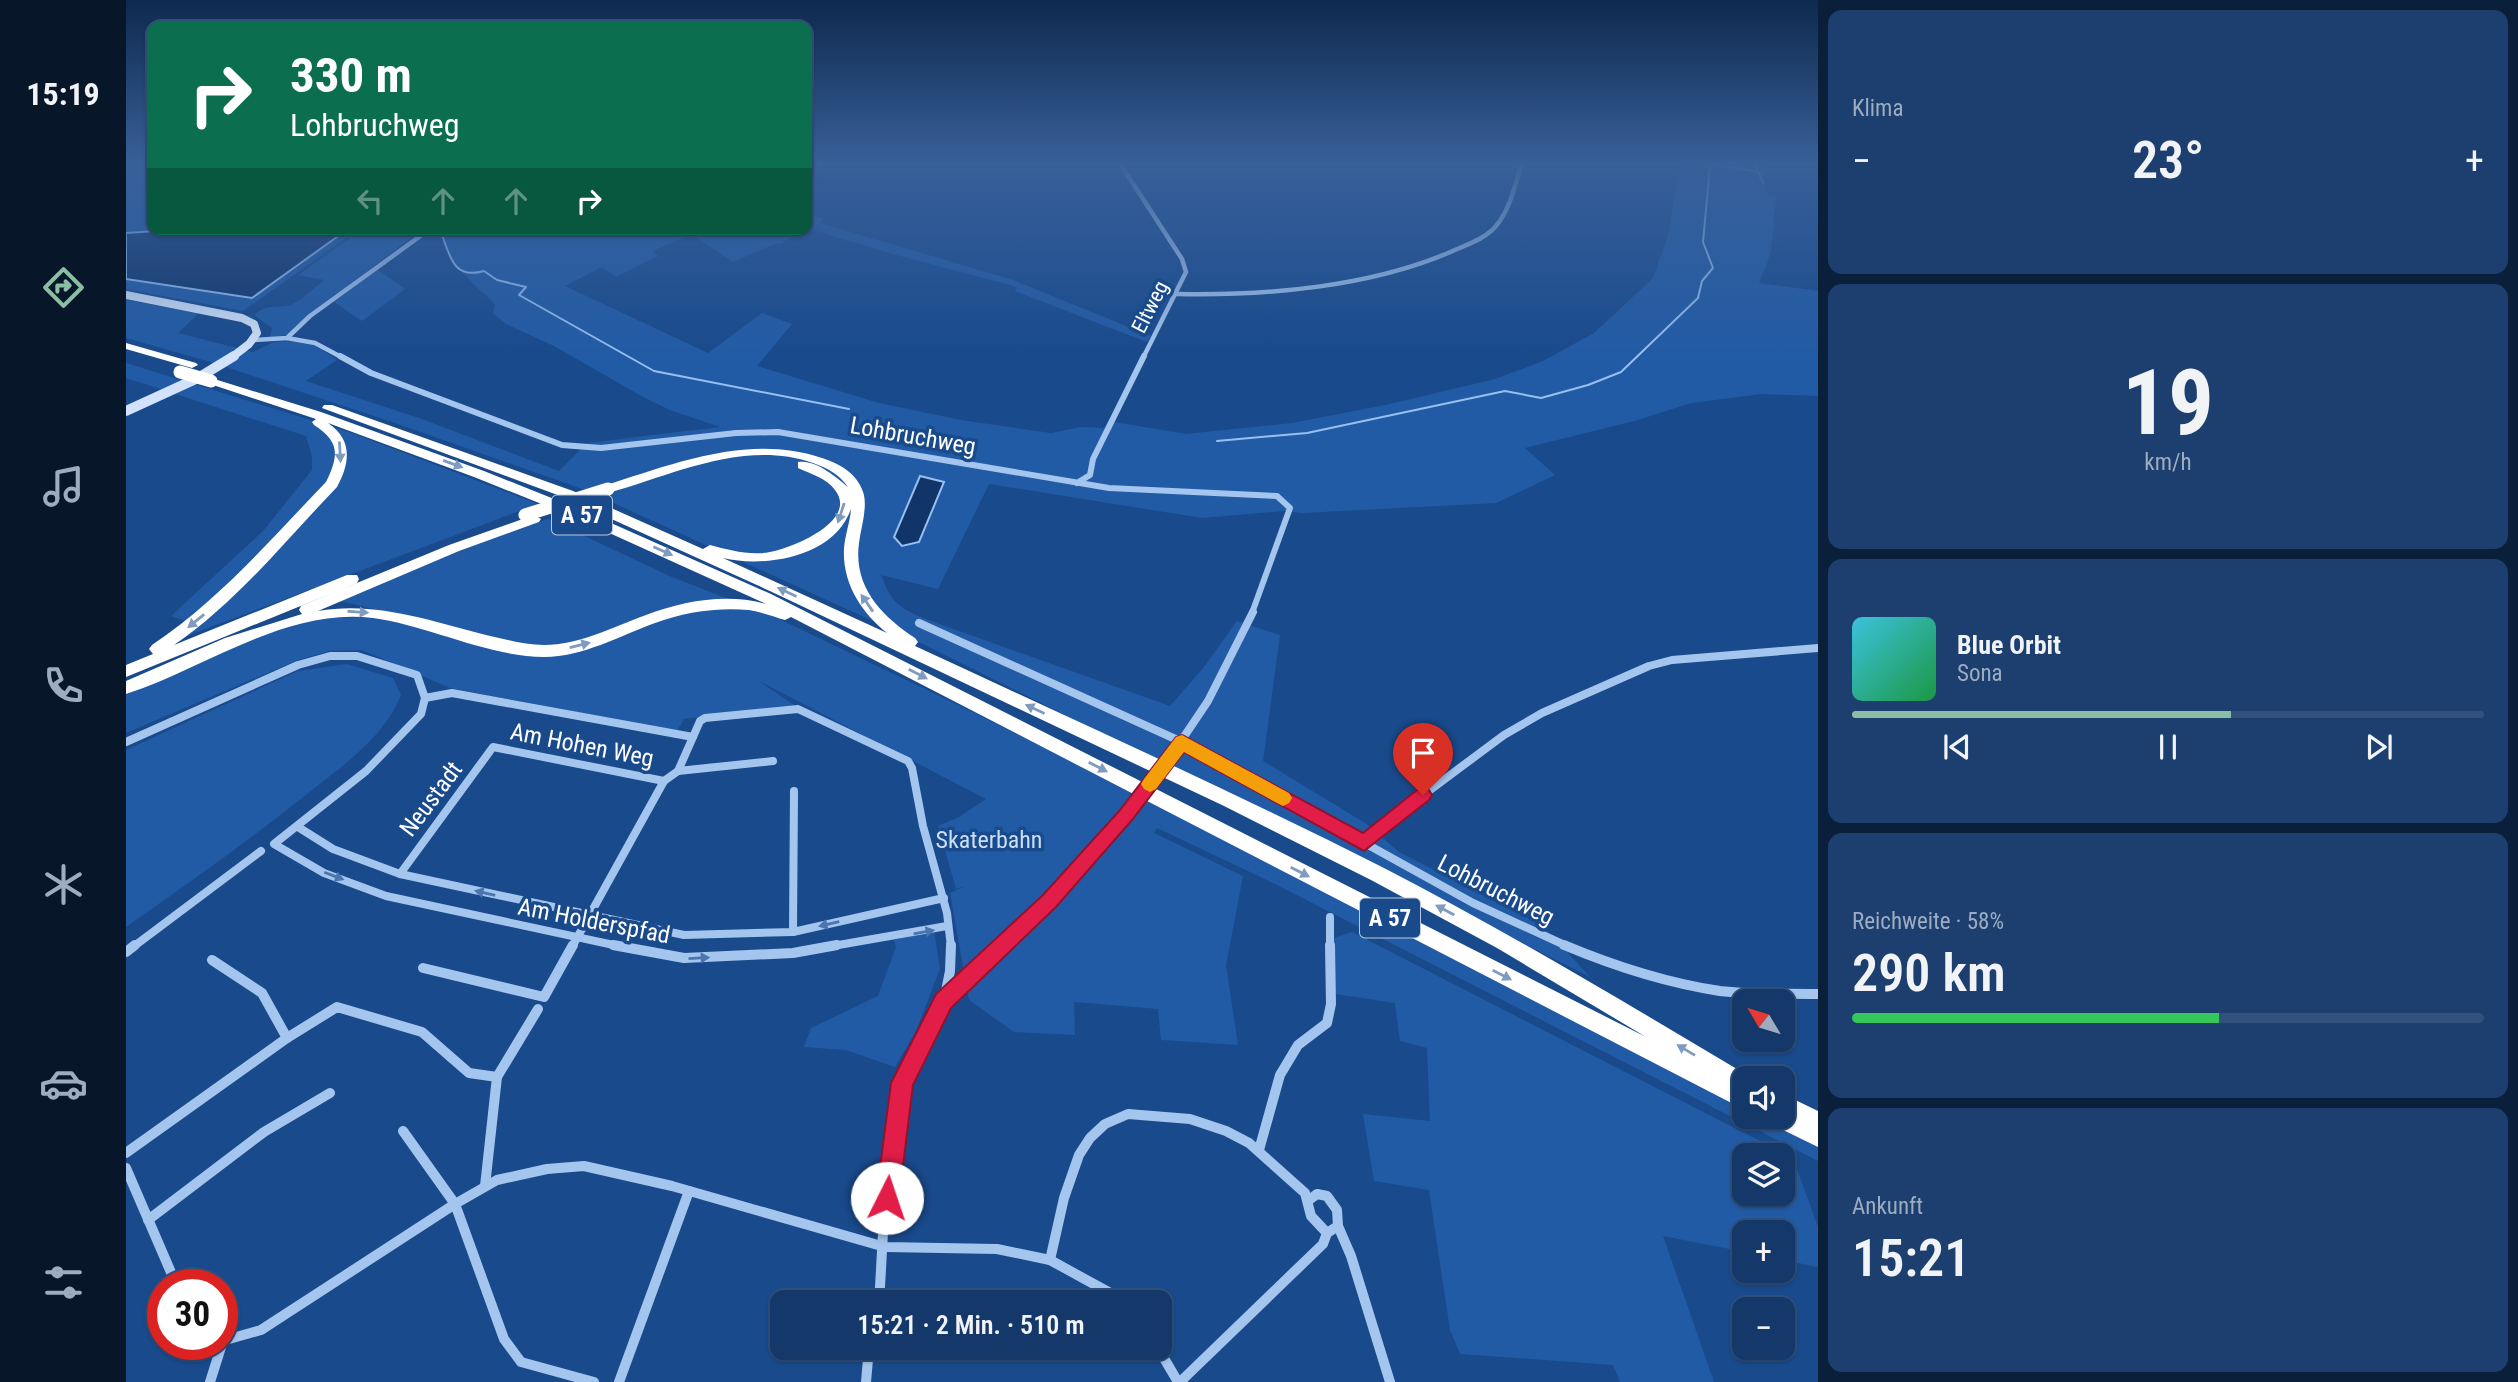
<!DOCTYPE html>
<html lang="de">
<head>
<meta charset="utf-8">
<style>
  :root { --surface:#133869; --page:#1c3f6f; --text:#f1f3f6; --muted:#9dacc0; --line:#32527d; --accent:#8abfa5 }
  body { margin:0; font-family:"Roboto Condensed",sans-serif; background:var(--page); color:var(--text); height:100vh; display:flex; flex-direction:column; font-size:26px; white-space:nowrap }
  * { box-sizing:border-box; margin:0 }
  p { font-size:23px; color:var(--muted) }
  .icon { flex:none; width:38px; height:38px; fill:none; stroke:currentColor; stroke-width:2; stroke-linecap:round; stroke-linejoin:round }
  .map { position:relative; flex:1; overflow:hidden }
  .panel { display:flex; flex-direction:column; gap:10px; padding:10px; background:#0a1f3a; width:700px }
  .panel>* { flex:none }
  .hud { position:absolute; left:21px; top:21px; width:665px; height:214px; border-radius:14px; box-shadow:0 2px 5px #0004,0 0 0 2px var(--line); background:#0b6e4f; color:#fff; overflow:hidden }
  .needle { width:46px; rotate:308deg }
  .buttons { position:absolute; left:1606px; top:989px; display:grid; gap:14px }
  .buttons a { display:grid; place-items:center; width:63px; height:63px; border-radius:14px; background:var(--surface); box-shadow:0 2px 5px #0004,0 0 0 2px var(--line); font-size:35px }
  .speed { position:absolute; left:21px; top:1269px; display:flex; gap:14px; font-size:35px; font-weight:700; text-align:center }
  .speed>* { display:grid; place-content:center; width:91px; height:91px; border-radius:50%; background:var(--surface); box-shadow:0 2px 5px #0004,0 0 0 2px var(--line); line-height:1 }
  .speed .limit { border:10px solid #d22; background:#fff; color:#111 }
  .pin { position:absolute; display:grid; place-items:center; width:60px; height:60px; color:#fff; margin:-72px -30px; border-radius:50% 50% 50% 0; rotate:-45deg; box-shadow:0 0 7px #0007 }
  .pin .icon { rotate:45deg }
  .me { position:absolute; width:77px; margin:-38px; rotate:4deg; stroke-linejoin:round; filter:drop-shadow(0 0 5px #0008) }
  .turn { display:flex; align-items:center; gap:24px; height:147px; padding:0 28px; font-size:32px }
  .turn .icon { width:91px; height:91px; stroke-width:2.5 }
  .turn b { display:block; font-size:49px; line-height:60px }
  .lanes { display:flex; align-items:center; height:66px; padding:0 28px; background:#0003; justify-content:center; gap:35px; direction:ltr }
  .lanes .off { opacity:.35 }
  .big { font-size:52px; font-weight:600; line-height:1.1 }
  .panel .card { flex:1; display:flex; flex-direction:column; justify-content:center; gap:10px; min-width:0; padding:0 24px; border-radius:14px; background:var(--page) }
  .panel .dial { align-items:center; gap:0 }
  .dial b { font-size:91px; line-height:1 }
  .song { display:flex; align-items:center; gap:21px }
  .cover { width:84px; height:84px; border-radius:10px; background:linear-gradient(135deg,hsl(190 70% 55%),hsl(140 70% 35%)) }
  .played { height:7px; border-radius:4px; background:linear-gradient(90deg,var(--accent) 60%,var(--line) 60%) }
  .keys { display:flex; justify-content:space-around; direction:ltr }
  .heat { display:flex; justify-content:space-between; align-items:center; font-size:38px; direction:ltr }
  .charge { height:10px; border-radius:5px; background:linear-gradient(90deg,#34c759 58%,var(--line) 0) }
  .trip { position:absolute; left:644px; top:1290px; width:402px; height:70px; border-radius:14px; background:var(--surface); box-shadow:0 2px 5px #0004,0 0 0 2px var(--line); font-weight:600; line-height:70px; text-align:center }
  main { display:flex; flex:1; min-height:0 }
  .tab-bar { display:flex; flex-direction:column; width:126px; justify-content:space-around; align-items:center; background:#08162a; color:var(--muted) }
  .tab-bar .icon { width:49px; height:49px }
  .tab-bar .active { color:var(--accent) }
  .tab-bar b { font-size:32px; color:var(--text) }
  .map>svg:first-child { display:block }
  .green { fill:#225ba5; fill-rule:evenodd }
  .water { fill:#113569; stroke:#97bff0; stroke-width:2 }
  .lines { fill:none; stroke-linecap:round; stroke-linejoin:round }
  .stream { stroke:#97bff0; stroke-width:2 }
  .street-far3 { stroke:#a4c5ee; stroke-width:4.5 }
  .street-far2 { stroke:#a4c5ee; stroke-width:6 }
  .street-far1 { stroke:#a4c5ee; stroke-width:8 }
  .street { stroke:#a4c5ee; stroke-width:10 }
  .secondary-far1 { stroke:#d1e2fa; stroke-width:8 }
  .secondary { stroke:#d1e2fa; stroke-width:10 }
  .highway { fill:#fff; fill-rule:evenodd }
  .street-bridge { stroke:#a4c5ee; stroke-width:8 }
  .highway-bridge { stroke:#fff; stroke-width:13 }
  .oneway { fill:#809bc0 }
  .oneway2 { fill:#4a75ae }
  .route { fill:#e11d48; stroke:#92132f; stroke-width:2 }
  .slow { fill:#f59e0b }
  .labels { text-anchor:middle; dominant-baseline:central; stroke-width:7; stroke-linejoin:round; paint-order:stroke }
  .far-street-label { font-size:21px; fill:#fff; stroke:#194a8c }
  .shield { fill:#194a8c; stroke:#bac9dc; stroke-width:2 }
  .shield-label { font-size:23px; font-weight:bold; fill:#fff }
  .street-label { font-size:24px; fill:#fff; stroke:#194a8c }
  .park-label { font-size:24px; fill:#cadffa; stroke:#194a8c }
</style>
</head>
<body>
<main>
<nav class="tab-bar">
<b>15:19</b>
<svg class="icon active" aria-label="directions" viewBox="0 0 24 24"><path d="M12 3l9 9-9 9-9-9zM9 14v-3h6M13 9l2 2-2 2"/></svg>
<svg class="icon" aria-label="music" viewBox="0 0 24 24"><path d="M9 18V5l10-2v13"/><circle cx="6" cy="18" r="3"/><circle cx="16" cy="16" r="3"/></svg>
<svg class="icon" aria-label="phone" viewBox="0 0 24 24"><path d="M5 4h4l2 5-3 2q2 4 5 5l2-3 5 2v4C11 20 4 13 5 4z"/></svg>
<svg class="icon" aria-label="climate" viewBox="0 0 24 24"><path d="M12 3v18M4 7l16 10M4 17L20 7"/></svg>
<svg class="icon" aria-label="car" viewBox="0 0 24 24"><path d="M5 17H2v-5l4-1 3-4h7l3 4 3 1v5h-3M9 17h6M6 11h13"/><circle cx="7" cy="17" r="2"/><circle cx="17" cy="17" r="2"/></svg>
<svg class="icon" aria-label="filters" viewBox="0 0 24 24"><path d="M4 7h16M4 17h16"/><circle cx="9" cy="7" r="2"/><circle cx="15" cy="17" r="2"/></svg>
</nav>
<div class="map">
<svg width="1692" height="1382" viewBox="0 0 1692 1382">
  <rect width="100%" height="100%" fill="#194a8c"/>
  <g class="green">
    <polygon points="0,162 26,162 26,229 60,229 0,233"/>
    <path d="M1554 162H1644L1645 172 1639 171 1641 194 1650 196 1645 252 1633 283 1692 291V396L1636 394 1565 403 1512 420 1399 448 1429 475 1370 503 1177 513 1158 511 1076 518 863 484 812 589 755 575C765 600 769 605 794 617L1044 706 1078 667 1111 621 1154 635 1137 761 1239 823 1273 852 1417 926 1464 977 795 643 459 490 269 423 88 363 0 338V300L73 313 52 333 127 352 148 342 167 341 190 346 211 360 180 381 296 419 433 471 461 443 594 427 544 410 517 397 428 346 380 324 367 313 369 304C345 281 321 263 313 229H678L654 244 651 243 607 262 565 234 527 251 532 256 490 277 476 267 439 286 582 353 636 313 666 324 631 366 753 403 835 420 925 433 954 427 978 428 982 421 1060 434 1166 423 1259 405 1369 379 1417 361 1468 333 1527 278 1542 235Z"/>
    <polygon points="681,212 696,219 694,223 887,280 1025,336 1021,342 889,291 891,287 763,253 681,228"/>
    <polygon points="222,229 233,229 117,311 0,289 0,279 126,298"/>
    <path d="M236 229H264L291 233 182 316 162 335 144 337 146 328 128 315C139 305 148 307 160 306 171 305 189 287 198 280L172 275Z"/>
    <polygon points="251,269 279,289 236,321 208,302"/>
    <polygon points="0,363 223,432 412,504 50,640 60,621 45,616 138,530 186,470 186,456 180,436 0,378"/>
    <polygon points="422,519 546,577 651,618 851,714 1619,1102 1619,1116 1648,1117 1692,1138 1692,1161 1145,882 1031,828 1028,833 1117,876 1100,965 1112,1045 1035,1040 1032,1009 948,1002 949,1035 888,1032 843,1000 824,893 840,886 830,889 812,826 833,817 860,799 633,681 671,707 558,719 551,731 324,688 236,650 203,651 172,660 0,733 0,695 145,631 191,618 280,617 215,601 328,553"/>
    <path d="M221 664 267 678 275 695C258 738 216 766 181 794 122 841 61 884 0 927V750L172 671Z"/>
    <polygon points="808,930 814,969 790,1031 769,1067 720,1050 678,1047 685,1028 752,996 770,947 768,940"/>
    <path d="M1226 932 1667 1158 1692 1227V1267L1657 1260V1232H1619V1252L1537 1236 1588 1382H1494L1487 1365 1334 1354 1324 1330 1303 1190 1248 1181 1237 1114 1304 1121 1301 1048 1274 1041 1269 1003 1209 994 1208 938ZM1619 1155H1657V1194H1619Z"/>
  </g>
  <g class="water">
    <polygon points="60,229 222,229 126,298 0,279 0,233"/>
    <polygon points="794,476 818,482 793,542 776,546 768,537"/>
  </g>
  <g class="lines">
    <g class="stream">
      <polyline points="1628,162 1637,183"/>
      <path d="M317 229 315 232C324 256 327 280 358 271L371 280 400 287 393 295 528 371 723 409"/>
      <polyline points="1091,441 1181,433 1379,391 1415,398 1462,385 1495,372 1572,298 1576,281 1587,268 1577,242 1584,166 1587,164 1632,172"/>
    </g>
    <g class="street-far3">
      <polyline points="993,162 1056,259 1060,272 1017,358"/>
      <path d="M1050 294C1140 296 1246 287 1329 250 1343 244 1360 238 1370 226 1385 208 1389 184 1396 162"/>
      <polyline points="161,338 189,343 217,358"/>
      <polyline points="128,340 161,338 184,316 304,229"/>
    </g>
    <g class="street-far2">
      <polyline points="214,356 245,373 436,445 475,448 610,433 652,432 983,488 1151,496 1164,508 1126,613"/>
      <polyline points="951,483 964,475 967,459 1018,356"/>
    </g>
    <g class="street-far1">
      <polyline points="793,623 1056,742 1347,903 1443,947"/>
      <polyline points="299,698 326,693 567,737 574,721 579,718 672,709 782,761 786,768 797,826 821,913 825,947"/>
      <polyline points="0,742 172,665 204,656 231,656 291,675 299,698 295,714 240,771 148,844 198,873 260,896 497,947"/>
      <polyline points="1043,759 1082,701 1127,612"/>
      <polyline points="552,771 567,737"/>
      <polyline points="172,827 207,849 274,874 558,935 667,932 818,898"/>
      <polyline points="1238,843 1257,825 1378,735 1416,713 1523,666 1546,660 1692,648"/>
      <polyline points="274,874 367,747 538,781"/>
      <polyline points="1204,917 1204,947"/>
      <polyline points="667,932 668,791"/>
      <polyline points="7,947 135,851"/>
      <polyline points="446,947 538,781 552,771 647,761"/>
      <polyline points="701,947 821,926"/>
      <polyline points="875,947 923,901 1000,815"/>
    </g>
    <g class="street">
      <polyline points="487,945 558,958 667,953 711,945"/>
      <path d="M1438 945C1488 966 1541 983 1594 991 1626 995 1660 993 1692 994"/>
      <polyline points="0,952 9,945"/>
      <polyline points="297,968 418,997 447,945"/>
      <polyline points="818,1001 824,971 825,945"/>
      <polyline points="161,1038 211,1007 296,1032 343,1073 371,1077 359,1186"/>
      <polyline points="371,1077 412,1009"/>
      <polyline points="277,1131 329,1204 378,1339 395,1362 468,1382"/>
      <polyline points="1133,1150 1154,1075 1172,1045 1201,1023 1205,1004 1204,945"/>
      <polyline points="0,1153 161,1038 136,993 86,960"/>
      <polyline points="0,1168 50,1284"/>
      <polyline points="1183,1200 1191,1194 1201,1196 1211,1210 1212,1226 1201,1233"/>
      <polyline points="22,1220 138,1132 204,1093"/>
      <polyline points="1212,1226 1225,1256 1264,1382"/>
      <polyline points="924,1260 938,1198 953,1155 964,1138 979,1124 1002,1114 1064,1119 1100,1131 1123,1143 1179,1193 1185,1216 1201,1233"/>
      <path d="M753 1302C760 1205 756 1081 818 1001 834 981 858 963 876 945"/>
      <polyline points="96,1341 135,1330 329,1204 371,1180 421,1169 458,1166 546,1186 759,1247 871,1249 924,1260 986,1294 993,1302"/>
      <polyline points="1032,1348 1052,1382"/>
      <polyline points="84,1382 96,1344"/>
      <polyline points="493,1382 563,1191"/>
      <polyline points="740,1382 743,1348"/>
      <polyline points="1054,1382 1197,1244 1201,1233"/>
    </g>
    <polyline class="secondary-far1" points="0,295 116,318 128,324 131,333 123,344 105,358"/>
    <polyline class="secondary" points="0,411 72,378 108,356"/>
    <g class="highway">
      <polygon points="0,343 70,363 72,365 66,368 0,349"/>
      <path d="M85 378 195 412 358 471 458 511 645 594 1520 1037 1371 948 1245 880 1098 806 646 592 437 497 196 408 198 405H206L447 491 577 549 584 545C603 550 624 556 644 552 666 548 733 521 709 490 700 478 685 474 672 468V462C689 459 709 476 722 487 713 474 701 468 687 463 618 439 547 475 482 493L475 489 477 486C547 464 623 433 696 458 715 464 733 475 738 495 741 511 735 527 733 543 727 587 756 616 789 638L792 642 789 646C946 719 1104 790 1258 868 1384 933 1505 1006 1626 1078H1619V1110L665 617 659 620C648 617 635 612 623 610 592 607 558 612 529 623 493 636 457 657 418 657 364 657 300 625 247 618 160 607 78 669 0 694V681L99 638 176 614 173 610 175 606 323 545 408 515 415 519 413 522 333 551 192 611C250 601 304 621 360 635 379 639 398 645 418 645 453 645 487 627 520 615 557 601 601 593 640 604L448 517 348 477 202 423C227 440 224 463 211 487 159 541 110 603 48 645L221 575H231L233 579 231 583 0 677V665L27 654 23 649 26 645C93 600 144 540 200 482 213 455 214 442 188 425L186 422 190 419 81 383 79 381ZM725 509C724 522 719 535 718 548 716 583 735 612 761 633L597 558C640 568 708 557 725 509Z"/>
      <polygon points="1657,1094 1692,1111 1692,1147 1645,1124 1642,1116 1657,1116"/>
    </g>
    <polyline class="street-bridge" points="1000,815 1043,759"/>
    <g class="highway-bridge">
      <polyline points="54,372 85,381"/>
      <polyline points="399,515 482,489"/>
    </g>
  </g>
  <defs><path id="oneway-solid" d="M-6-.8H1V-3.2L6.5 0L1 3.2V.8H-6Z" transform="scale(1.75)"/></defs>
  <g class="oneway">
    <use href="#oneway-solid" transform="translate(214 452) rotate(87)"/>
    <use href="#oneway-solid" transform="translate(327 464) rotate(20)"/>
    <use href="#oneway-solid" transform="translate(715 513) rotate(108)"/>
    <use href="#oneway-solid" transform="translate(537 551) rotate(24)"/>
    <use href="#oneway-solid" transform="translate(661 592) rotate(-155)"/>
    <use href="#oneway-solid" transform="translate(741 603) rotate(-125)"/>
    <use href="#oneway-solid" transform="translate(232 612) rotate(4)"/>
    <use href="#oneway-solid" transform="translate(70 621) rotate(141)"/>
    <use href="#oneway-solid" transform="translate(454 645) rotate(-14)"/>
    <use href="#oneway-solid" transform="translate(792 674) rotate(27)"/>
    <use href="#oneway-solid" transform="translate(909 709) rotate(-155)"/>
    <use href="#oneway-solid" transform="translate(972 767) rotate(27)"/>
    <use href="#oneway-solid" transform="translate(1174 872) rotate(27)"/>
    <use href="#oneway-solid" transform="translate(1319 910) rotate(-152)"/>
    <use href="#oneway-solid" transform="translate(1376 975) rotate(27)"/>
    <use href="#oneway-solid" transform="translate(1560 1050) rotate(-149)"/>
  </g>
  <g class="oneway2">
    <use href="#oneway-solid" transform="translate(208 876) rotate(21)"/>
    <use href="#oneway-solid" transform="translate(359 893) rotate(-167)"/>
    <use href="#oneway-solid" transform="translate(703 924) rotate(167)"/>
    <use href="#oneway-solid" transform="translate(798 932) rotate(-10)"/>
    <use href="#oneway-solid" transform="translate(573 958) rotate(-3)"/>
  </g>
  <linearGradient id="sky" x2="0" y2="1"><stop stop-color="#0e294d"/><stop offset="0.46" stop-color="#386099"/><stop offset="1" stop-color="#386099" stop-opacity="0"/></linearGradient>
  <rect width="1692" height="355" fill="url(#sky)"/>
  <polygon class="route" points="1056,735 1237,833 1291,790 1297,788 1303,790 1306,795 1303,800 1238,851 1058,752 1006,820 930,907 825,1008 787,1085 773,1198 769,1206 761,1209 753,1206 750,1198 765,1083 810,994 917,895 994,810 1050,737"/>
  <polygon class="slow" points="1056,735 1163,793 1166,798 1163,803 1157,806 1151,803 1058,752 1030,789 1024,792 1018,789 1015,784 1018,779 1050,737"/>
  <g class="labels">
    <g class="far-street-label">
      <text transform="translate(1024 307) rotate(-63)">Eltweg</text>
    </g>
    <g class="shield">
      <rect x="426" y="495.5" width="60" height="39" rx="5"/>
      <rect x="1234" y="898.5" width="60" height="39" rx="5"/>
    </g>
    <g class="shield-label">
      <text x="456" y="515">A 57</text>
      <text x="1264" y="918">A 57</text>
    </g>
    <g class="street-label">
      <text transform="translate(787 436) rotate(10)">Lohbruchweg</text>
      <text transform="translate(456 745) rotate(11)">Am Hohen Weg</text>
      <text transform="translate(305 799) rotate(-53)">Neustadt</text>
      <text transform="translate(1370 890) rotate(27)">Lohbruchweg</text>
      <text transform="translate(468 921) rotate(11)">Am Holderspfad</text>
    </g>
    <g class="park-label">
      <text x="863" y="840">Skaterbahn</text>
    </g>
  </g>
</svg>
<div class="buttons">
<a><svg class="needle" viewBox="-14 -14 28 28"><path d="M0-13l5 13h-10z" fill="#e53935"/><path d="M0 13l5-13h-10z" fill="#9dacc0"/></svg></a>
<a><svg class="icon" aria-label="sound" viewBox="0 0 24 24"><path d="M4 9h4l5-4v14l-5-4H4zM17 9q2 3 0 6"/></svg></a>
<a><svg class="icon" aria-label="layers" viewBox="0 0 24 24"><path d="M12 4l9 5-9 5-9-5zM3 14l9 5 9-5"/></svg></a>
<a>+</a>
<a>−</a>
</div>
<div class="speed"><div class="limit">30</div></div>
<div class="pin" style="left:1297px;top:795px;background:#d93025"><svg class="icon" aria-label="arrive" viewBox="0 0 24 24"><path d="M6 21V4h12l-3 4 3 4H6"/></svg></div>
<svg class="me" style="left:761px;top:1198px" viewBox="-20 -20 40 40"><circle r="19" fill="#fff"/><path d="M0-13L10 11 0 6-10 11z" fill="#e11d48"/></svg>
<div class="trip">15:21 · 2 Min. · 510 m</div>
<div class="hud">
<div class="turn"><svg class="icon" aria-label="right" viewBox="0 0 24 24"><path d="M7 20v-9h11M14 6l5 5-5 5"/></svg><div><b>330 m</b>Lohbruchweg</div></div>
<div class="lanes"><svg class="icon off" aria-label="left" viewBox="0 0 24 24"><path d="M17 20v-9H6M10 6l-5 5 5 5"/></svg><svg class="icon off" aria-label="ahead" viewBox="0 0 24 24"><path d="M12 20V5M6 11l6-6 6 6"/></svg><svg class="icon off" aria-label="ahead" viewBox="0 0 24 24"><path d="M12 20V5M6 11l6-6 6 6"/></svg><svg class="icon" aria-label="right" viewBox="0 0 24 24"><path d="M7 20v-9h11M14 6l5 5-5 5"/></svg></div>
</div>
</div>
<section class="panel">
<div class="card"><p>Klima</p>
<div class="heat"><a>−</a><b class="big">23°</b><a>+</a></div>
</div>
<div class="card dial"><b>19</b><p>km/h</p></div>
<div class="card">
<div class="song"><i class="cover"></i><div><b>Blue Orbit</b><p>Sona</p></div></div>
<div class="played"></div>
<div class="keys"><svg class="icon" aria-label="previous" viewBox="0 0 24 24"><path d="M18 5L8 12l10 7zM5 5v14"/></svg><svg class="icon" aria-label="pause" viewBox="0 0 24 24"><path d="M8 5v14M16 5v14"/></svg><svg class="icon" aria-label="next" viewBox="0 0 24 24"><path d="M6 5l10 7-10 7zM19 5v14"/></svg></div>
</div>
<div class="card"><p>Reichweite · 58%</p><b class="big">290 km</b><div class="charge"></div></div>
<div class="card"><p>Ankunft</p><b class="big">15:21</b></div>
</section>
</main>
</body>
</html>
